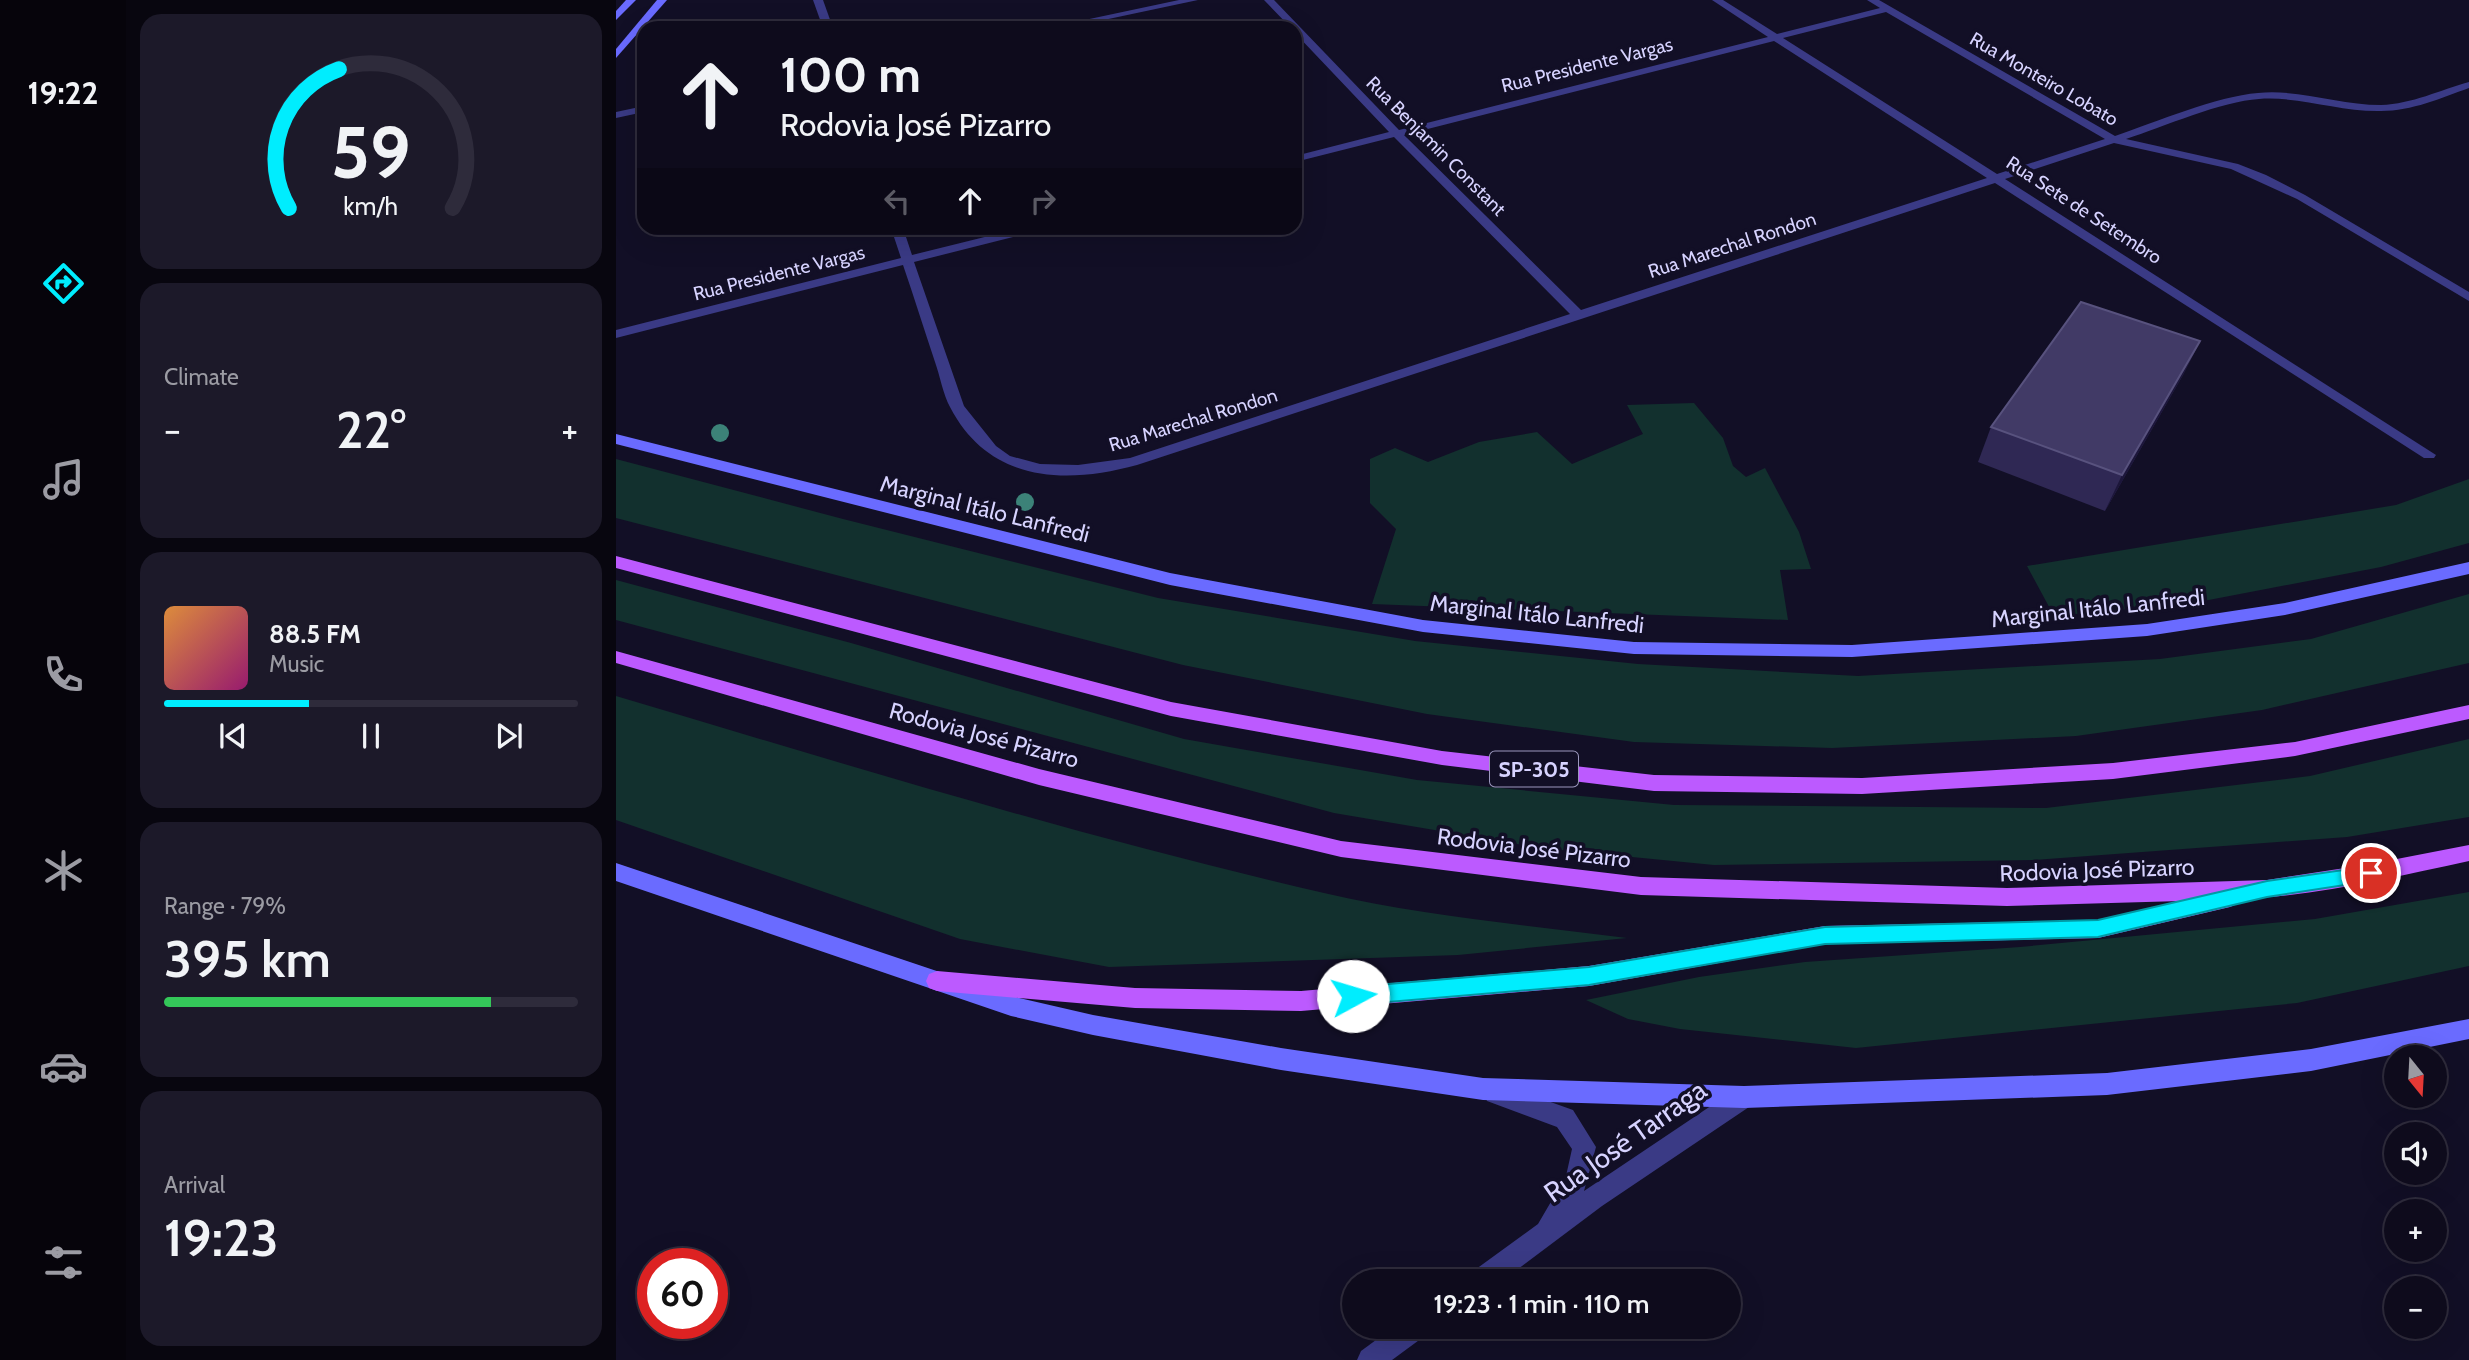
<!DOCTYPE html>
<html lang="en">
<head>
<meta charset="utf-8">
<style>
  :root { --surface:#0e0b1c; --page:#1c1929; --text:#f1f3f6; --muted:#9b9ba3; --line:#2e2b3b; --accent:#00edfe }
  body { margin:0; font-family:Cabin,sans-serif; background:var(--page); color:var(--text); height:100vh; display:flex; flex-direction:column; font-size:26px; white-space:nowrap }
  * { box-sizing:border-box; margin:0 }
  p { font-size:23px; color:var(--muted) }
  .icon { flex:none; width:38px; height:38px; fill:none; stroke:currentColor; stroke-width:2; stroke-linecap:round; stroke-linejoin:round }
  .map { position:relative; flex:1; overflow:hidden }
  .panel { display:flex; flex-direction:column; gap:14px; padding:14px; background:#08060f; width:490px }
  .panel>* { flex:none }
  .guide { position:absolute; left:21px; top:21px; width:665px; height:214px; border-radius:21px; box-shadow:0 7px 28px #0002,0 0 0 2px var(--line); background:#0e0b1c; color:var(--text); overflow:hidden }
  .needle { width:46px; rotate:162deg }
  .fabs { position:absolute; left:1768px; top:1045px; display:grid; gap:14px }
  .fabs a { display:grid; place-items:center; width:63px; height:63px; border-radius:50%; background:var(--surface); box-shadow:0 7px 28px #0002,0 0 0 2px var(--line); font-size:35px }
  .speed { position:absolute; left:21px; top:1248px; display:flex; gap:14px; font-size:35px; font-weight:700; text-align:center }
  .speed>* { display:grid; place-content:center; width:91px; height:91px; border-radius:50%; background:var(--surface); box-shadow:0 7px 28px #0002,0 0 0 2px var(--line); line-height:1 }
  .speed .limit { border:10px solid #d22; background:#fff; color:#111 }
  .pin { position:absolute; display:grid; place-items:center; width:60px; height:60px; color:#fff; margin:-30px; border:4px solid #fff; border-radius:50%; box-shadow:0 2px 7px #0007 }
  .me { position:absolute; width:77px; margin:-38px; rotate:84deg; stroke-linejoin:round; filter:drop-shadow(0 0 5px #0008) }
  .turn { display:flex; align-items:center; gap:24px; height:147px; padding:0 28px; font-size:32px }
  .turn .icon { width:91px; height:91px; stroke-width:2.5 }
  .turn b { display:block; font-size:49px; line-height:60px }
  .lanes { display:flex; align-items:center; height:66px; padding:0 28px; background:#0003; justify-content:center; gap:35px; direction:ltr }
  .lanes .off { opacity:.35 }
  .big { font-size:52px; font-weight:600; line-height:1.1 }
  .panel .card { flex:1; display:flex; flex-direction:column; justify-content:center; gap:10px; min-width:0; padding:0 24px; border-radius:21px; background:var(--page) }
  .panel .dial { align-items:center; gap:0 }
  .dial svg { height:182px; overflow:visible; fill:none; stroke:var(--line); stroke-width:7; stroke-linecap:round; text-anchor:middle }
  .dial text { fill:var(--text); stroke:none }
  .song { display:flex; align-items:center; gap:21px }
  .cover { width:84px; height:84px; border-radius:10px; background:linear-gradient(135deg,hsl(30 70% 55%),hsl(320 70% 35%)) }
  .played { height:7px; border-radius:4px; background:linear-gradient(90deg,var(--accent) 35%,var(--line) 35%) }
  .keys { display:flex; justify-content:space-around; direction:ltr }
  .heat { display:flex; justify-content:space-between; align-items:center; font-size:38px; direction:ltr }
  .charge { height:10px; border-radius:5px; background:linear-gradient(90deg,#34c759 79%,var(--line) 0) }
  .trip { position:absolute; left:726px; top:1269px; width:399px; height:70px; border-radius:35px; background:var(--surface); box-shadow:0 7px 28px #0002,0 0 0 2px var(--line); font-weight:600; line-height:70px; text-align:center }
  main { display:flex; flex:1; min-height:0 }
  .tab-bar { display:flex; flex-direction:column; width:126px; justify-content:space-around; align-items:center; background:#06040b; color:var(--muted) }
  .tab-bar .icon { width:49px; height:49px }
  .tab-bar .current { color:var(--accent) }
  .tab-bar b { font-size:32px; color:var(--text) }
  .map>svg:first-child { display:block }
  .green { fill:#12302e }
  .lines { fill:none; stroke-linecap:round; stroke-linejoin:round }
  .street { fill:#3a3a85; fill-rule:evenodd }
  .secondary { fill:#6a6bff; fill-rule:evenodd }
  .primary { fill:#bc5aff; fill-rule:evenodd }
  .tree { fill:#3c8278 }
  .wall { fill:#2f2854 }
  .shaded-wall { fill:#1c163a }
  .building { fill:#413a66; stroke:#58527e; stroke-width:2 }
  .route { fill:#00edfe; stroke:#009aa5; stroke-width:2 }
  .labels { text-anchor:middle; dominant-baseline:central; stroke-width:7; stroke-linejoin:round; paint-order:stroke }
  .far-street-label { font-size:19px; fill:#d7d3ff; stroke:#120f26 }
  .shield { fill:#120f26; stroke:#9c98be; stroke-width:2 }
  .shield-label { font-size:21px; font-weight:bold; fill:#d7d3ff }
  .street-label { font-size:23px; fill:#d7d3ff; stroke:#120f26 }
  .near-street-label { font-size:28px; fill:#d7d3ff; stroke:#120f26 }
</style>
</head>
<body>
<main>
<nav class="tab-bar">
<b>19:22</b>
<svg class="icon current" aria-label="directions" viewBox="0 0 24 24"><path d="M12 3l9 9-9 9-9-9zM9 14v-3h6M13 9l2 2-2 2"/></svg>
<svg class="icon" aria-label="music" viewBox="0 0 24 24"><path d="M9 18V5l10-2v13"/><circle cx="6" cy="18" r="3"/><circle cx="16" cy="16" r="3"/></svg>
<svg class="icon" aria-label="phone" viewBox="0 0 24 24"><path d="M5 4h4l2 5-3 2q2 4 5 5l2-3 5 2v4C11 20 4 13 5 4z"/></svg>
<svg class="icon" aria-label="climate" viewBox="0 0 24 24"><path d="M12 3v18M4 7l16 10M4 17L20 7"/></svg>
<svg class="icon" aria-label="car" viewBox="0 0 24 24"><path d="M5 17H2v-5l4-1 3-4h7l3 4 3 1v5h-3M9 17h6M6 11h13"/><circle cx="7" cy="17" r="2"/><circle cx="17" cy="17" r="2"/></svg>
<svg class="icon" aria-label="filters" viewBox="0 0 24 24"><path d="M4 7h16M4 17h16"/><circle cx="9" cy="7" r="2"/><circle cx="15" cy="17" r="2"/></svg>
</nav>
<section class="panel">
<div class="card dial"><svg viewBox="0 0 100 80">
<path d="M14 69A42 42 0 1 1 86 69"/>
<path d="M14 69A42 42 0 0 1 36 8" stroke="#00edfe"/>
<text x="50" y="56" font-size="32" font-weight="700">59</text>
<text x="50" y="72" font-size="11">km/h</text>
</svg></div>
<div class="card"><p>Climate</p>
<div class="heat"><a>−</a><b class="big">22°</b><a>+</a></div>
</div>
<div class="card">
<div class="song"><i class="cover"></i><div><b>88.5 FM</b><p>Music</p></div></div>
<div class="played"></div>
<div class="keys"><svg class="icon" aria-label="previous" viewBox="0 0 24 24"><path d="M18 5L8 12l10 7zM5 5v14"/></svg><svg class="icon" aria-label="pause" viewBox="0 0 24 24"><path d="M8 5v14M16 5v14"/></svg><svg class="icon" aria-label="next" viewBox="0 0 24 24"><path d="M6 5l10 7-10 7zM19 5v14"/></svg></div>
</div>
<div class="card"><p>Range · 79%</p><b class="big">395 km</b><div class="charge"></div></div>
<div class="card"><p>Arrival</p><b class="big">19:23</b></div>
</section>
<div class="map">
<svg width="1853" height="1360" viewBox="0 0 1853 1360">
  <rect width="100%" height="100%" fill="#120f26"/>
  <g class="green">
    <polygon points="1078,403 1107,438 1117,466 1130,477 1149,468 1183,532 1195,569 1164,570 1172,620 756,604 780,529 754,503 754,459 779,448 812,462 863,442 921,432 956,464 1027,434 1011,405"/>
    <polygon points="0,459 227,519 542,598 799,641 1022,664 1242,676 1544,659 1695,639 1853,594 1853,663 1646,710 1460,736 1216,748 1018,742 811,714 567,665 0,518"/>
    <polygon points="1853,479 1853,543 1765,567 1577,603 1438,616 1411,566 1780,505"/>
    <polygon points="0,580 235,643 568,739 801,780 1058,805 1430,808 1694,776 1853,739 1853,817 1731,837 1418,860 1098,865 924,848 718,813 0,620"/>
    <path d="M0 696C235 766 469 838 708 893 807 916 910 925 1011 938L842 955 493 967 344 939 0 820Z"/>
    <polygon points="1853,892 1853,966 1681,1003 1240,1048 1064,1029 1012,1019 970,1000 1083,977 1189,962 1404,947 1699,919"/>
  </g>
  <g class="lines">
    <g class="street">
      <polygon points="197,0 207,0 217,28 207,28"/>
      <polygon points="563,0 582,0 450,28 431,28"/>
      <path d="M648 0H658L783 130 1152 37 1096 0H1107L1161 34 1264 8 1251 0H1263L1499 136C1540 122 1601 96 1642 93 1684 89 1724 105 1765 105 1796 104 1824 90 1853 82V88C1825 98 1796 111 1765 111 1724 112 1684 96 1643 99 1606 101 1547 127 1510 139L1622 164 1650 175 1689 195 1853 292V301L1681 199 1615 169 1498 143 1389 179 1820 455 1818 458H1808L1379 183 521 465C448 485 373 482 334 407 327 394 324 376 319 362 308 329 298 297 287 265L0 338V330L285 258 275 228H287L296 255 405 228H423L421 231 298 262 348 406 380 446 394 456 424 464 462 465 514 458 954 314 778 137 679 162V156L773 132 679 33V28H675ZM1270 12 1489 139 1381 174 1167 38ZM1158 41 1371 178 965 310 788 135Z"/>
      <polygon points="28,106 28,112 0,118 0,112"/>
      <polygon points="879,1082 957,1110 980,1147 968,1191 1120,1089 1128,1086 1136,1089 1139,1097 1136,1105 986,1206 886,1281 853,1281 856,1272 922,1224 950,1176 956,1149 941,1127 871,1101 868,1093 871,1085"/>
      <polygon points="779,1326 814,1326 810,1335 776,1360 741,1360 745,1351"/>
    </g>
    <g class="secondary">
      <polygon points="10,0 20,0 0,20 0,11"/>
      <polygon points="41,0 51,0 0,58 0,49"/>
      <polygon points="0,434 554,573 807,620 1018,642 1236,645 1531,624 1669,603 1853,562 1853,574 1669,615 1531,636 1236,657 1018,654 807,632 554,585 0,444"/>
      <polygon points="0,863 395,996 477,1015 665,1048 867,1078 1128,1086 1491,1073 1695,1049 1853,1019 1853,1039 1695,1071 1491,1095 1128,1108 867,1100 665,1070 477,1035 395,1016 0,881"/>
    </g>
    <g class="primary">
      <polygon points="0,556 555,702 826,751 1038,775 1246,778 1497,763 1679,742 1853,705 1853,719 1679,756 1497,779 1246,794 1038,791 826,765 555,716 0,568"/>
      <path d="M0 651 423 769 725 841 1025 877 1391 888 1651 880 1755 864 1853 845V861C1778 877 1701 896 1624 899L1621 904 1614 907 1482 938 1209 944 973 986 685 1011 519 1008 321 991 313 988 310 981 313 974 321 971 519 988 685 991 973 966 1209 926 1482 920 1565 901 1391 906 1025 895 725 857 423 785 0 663Z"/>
    </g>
  </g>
  <g class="tree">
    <circle cx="104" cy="433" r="9"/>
    <circle cx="409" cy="502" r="9"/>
  </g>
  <polygon class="wall" points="1584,341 1567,375 1489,511 1362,462 1375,427"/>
  <polygon class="shaded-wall" points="1584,341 1567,375 1489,511 1506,475"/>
  <polygon class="building" points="1465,302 1584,341 1506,475 1375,427"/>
  <polygon class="route" points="1755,866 1761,868 1764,873 1761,879 1755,881 1651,897 1482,937 1209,944 973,985 737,1005 730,1002 728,996 730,989 737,987 973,967 1209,927 1482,920 1651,881"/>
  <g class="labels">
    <g class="far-street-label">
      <text transform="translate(971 65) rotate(-14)">Rua Presidente Vargas</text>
      <text transform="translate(1428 79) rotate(30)">Rua Monteiro Lobato</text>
      <text transform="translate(820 146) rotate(45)">Rua Benjamin Constant</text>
      <text transform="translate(1468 210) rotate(33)">Rua Sete de Setembro</text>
      <text transform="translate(1116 245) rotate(-18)">Rua Marechal Rondon</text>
      <text transform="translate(163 273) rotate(-14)">Rua Presidente Vargas</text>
      <text transform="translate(577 420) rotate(-17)">Rua Marechal Rondon</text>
    </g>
    <rect class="shield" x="874" y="751.5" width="88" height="35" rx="5"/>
    <g class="shield-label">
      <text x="918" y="769">SP-305</text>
    </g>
    <g class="street-label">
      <text transform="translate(369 509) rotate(14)">Marginal Itálo Lanfredi</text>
      <text transform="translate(1482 608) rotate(-6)">Marginal Itálo Lanfredi</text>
      <text transform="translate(921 614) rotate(6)">Marginal Itálo Lanfredi</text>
      <text transform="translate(368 735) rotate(15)">Rodovia José Pizarro</text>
      <text transform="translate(918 848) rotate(7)">Rodovia José Pizarro</text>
      <text transform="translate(1481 870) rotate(-2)">Rodovia José Pizarro</text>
    </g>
    <g class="near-street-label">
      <text transform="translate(1009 1141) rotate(-35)">Rua José Tarraga</text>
    </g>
  </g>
</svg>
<div class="fabs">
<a><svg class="needle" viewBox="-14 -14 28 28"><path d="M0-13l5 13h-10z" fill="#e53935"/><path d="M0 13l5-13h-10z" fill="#9b9ba3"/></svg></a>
<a><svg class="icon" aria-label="sound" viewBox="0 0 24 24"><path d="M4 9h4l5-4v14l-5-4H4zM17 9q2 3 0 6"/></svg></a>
<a>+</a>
<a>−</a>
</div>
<div class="speed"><div class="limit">60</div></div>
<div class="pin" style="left:1755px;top:873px;background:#d93025"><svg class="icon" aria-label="arrive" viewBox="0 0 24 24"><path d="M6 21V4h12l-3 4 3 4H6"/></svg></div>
<svg class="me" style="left:737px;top:996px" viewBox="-20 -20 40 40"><circle r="19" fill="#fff"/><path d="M0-13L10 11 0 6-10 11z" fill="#00edfe"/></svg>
<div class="trip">19:23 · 1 min · 110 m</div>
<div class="guide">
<div class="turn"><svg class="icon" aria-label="ahead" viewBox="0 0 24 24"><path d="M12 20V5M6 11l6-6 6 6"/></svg><div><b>100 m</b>Rodovia José Pizarro</div></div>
<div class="lanes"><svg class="icon off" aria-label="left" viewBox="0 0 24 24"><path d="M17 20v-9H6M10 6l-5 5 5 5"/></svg><svg class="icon" aria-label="ahead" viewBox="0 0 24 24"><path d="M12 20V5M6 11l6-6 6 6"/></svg><svg class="icon off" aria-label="right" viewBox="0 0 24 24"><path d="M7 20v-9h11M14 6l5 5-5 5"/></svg></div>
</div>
</div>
</main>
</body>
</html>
